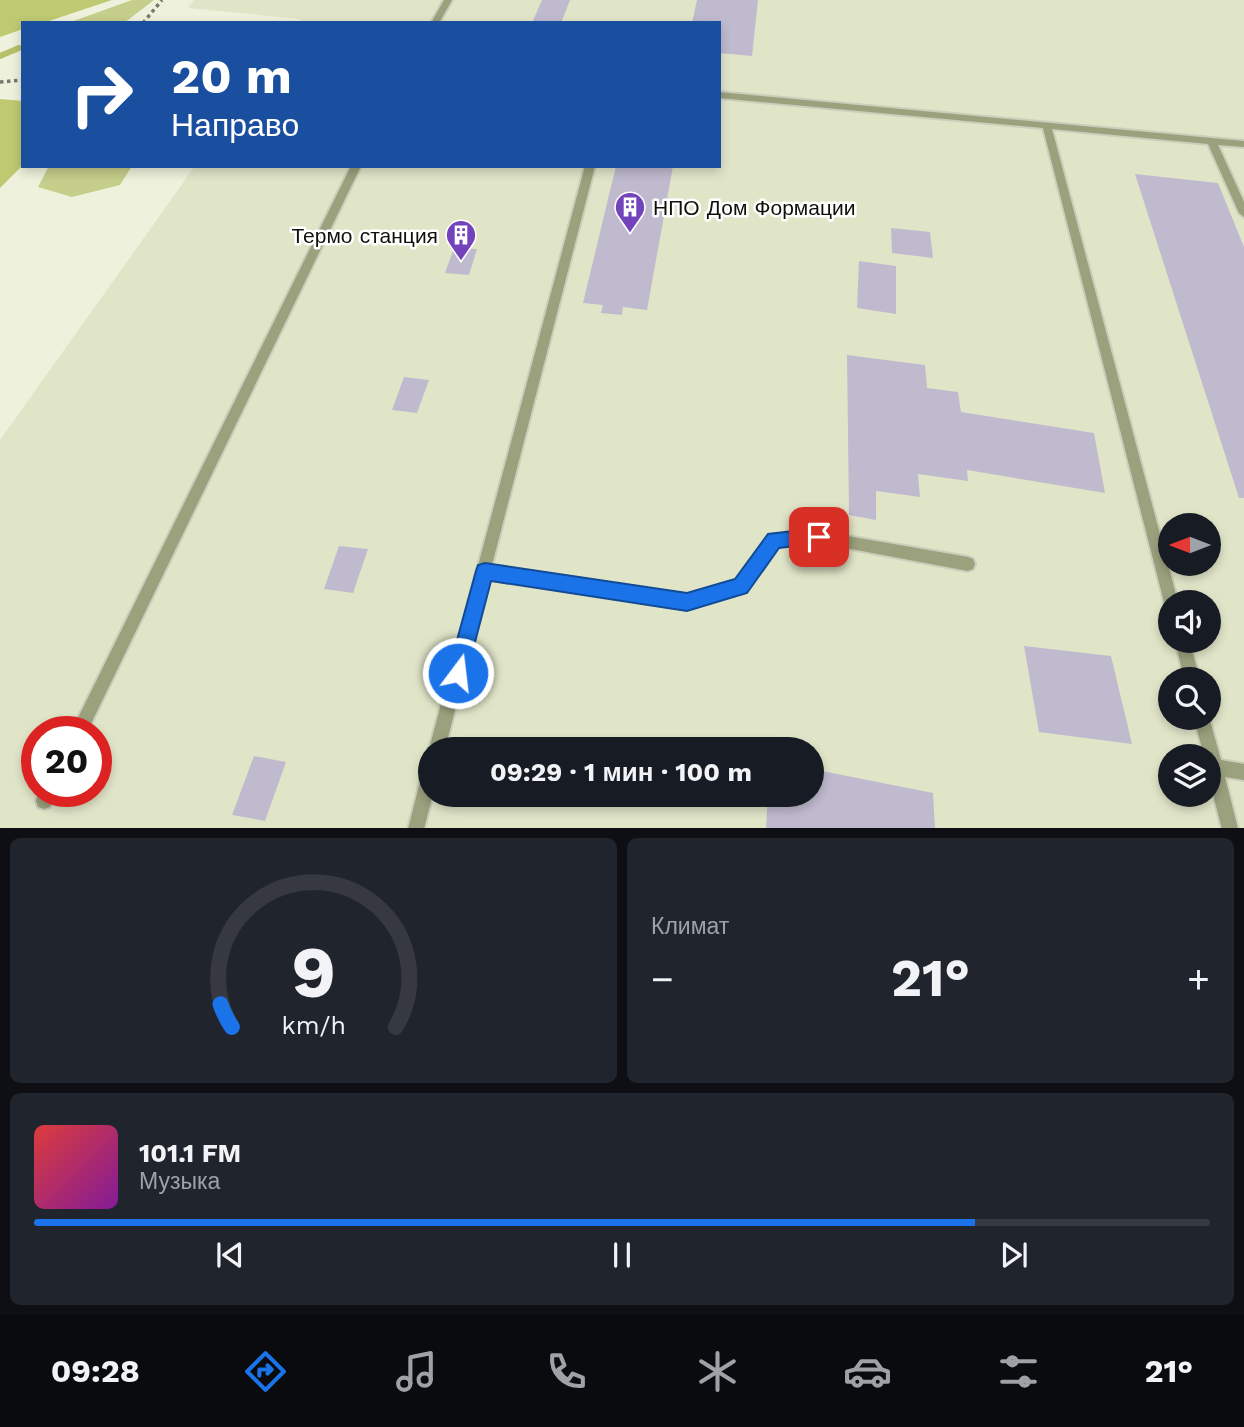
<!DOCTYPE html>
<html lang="ru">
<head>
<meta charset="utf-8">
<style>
  :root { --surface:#171b24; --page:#20242c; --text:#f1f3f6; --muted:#9ea1a6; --line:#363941; --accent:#1a73e8 }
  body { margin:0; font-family:"Work Sans",sans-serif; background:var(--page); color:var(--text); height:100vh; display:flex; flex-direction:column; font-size:26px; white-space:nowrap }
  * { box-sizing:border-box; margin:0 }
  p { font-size:23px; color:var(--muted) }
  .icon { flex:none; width:38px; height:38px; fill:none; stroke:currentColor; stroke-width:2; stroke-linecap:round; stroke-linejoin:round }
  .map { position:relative; height:828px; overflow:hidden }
  .details { display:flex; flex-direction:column; gap:10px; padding:10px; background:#0d0f14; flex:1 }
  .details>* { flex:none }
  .banner { position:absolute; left:21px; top:21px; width:700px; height:147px; border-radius:0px; box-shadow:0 4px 10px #0003; background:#1a4fa0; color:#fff; overflow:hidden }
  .needle { width:46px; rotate:270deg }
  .tools { position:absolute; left:1158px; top:513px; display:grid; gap:14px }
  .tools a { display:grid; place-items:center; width:63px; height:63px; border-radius:50%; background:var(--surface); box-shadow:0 4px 10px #0003; font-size:35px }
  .speed { position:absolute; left:21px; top:716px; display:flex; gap:14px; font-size:35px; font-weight:700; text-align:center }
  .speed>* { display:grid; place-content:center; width:91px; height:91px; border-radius:50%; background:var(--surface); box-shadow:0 4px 10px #0003; line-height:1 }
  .speed .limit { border:10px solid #d22; background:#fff; color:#111 }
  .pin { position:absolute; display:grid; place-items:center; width:60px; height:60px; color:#fff; margin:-30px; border-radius:14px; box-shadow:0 4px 10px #0006 }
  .me { position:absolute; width:77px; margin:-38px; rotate:15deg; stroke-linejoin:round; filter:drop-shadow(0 0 5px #0008) }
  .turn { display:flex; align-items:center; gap:24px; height:147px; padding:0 35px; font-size:32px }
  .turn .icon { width:91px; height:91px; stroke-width:2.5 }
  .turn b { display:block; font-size:49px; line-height:60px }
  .big { font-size:52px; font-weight:700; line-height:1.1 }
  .details .widget { flex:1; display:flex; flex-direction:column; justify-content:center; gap:10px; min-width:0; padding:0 24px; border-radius:10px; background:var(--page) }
  .details .dial { align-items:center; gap:0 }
  .dial svg { height:182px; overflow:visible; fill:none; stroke:var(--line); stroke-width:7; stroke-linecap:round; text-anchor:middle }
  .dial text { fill:var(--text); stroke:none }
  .song { display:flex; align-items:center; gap:21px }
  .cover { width:84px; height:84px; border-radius:10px; background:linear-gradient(135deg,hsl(0 70% 55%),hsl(290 70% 35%)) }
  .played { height:7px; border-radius:4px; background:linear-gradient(90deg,var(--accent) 80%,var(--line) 80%) }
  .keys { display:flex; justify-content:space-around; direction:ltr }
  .heat { display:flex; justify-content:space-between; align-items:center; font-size:38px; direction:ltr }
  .details .tiles { flex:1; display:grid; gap:10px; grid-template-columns:1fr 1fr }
  .widget:last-child { grid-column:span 2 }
  .trip { position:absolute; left:418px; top:737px; width:406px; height:70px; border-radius:35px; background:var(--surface); box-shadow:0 4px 10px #0003; font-weight:700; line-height:70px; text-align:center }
  .tabs { display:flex; height:112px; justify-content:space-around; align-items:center; background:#090b0e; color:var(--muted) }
  .tabs .icon { width:49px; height:49px }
  .tabs .current { color:var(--accent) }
  .tabs b { font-size:32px; color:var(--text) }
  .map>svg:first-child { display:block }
  .built { fill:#e1e5c8; fill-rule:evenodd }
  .green { fill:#c5ce8b }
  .forest { fill:#bec971 }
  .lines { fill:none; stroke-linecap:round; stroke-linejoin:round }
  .stream { stroke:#b6c068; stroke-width:6 }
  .building { fill:#c0bacf }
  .service-casing { stroke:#caceba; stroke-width:4 }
  .path { stroke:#777a6c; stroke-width:3.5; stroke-dasharray:3.5 3.5; stroke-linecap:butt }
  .service { fill:#9ba07d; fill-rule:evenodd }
  .route { fill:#1a73e8; stroke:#114b97; stroke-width:2 }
  .labels { text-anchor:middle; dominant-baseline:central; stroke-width:5; stroke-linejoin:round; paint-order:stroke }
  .poi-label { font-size:21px; fill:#10120a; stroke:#fff; text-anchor:start }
</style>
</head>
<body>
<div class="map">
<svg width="1244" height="829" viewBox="0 0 1244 829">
  <rect width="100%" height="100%" fill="#eef2dc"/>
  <path class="built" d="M194 0H1244V828L0 829V440L195 166H719V23H297L300 19 188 8ZM1171 525H1209V564H1171ZM1171 602H1209V640H1171ZM1171 679H1209V718H1171ZM37 732H96V791H37ZM430 749H812V794H430ZM1171 756H1209V794H1171Z"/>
  <g class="green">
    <polygon points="132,0 154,0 124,23 68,23"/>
    <polygon points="49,166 132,166 120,185 72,197 38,187"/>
  </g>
  <g class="forest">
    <polygon points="0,0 112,0 43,23 23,23 23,29 0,37"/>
    <polygon points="0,99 23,101 23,165 0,188"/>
  </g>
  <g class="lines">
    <polyline class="stream" points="0,56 19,48"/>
  </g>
  <g class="building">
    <polygon points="542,0 570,0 561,23 532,23"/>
    <polygon points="697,0 758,0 752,56 719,53 719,23 692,23"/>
    <polygon points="616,166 673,166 647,310 623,307 622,315 601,313 603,305 583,303"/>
    <polygon points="1135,174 1218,183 1244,247 1244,498 1239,498"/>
    <polygon points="891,228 930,232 933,258 892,253"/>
    <polygon points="454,248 477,249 469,275 445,273"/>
    <polygon points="859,261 896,266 896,314 857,308"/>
    <polygon points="847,355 925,365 927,388 958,392 961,412 1094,433 1105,493 967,470 968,481 918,474 920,497 876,491 876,520 849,515"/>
    <polygon points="404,377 429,380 417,413 392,410"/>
    <polygon points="339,546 368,549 353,593 324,589"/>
    <polygon points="1024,646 1111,656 1132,744 1039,732"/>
    <polygon points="254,756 286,762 265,821 232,815"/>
    <polygon points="812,769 933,793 935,829 766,829 768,794 812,794"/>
  </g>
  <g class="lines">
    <g class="service-casing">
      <g id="service">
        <polygon points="444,0 452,0 439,23 431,23"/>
        <polygon points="719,92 1244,141 1244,147 1218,145 1244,202 1244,217 1239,213 1208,144 1052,129 1178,602 1171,602 1171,609 1166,607 1164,602 1043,128 719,98"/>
        <polygon points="351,166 361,166 87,732 71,732"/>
        <polygon points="585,166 595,166 492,565 687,595 737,581 769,535 819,531 968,557 973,559 975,564 973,569 968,571 819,543 778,546 746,592 687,609 489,578 445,749 430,749 430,752 429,749"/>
        <polygon points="1175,640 1189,640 1200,679 1184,679"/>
        <polygon points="1209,717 1221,760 1244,764 1244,780 1225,777 1238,829 1222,829 1209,779 1209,756 1204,756 1194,718"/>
        <polygon points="430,766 430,794 433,794 424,829 408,829 422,774 424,768"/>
        <polygon points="40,791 57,791 50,807 44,809 38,807 36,801"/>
      </g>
    </g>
    <g class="path">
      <polyline points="143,23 162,0"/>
      <polyline points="0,82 23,80"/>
    </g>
    <use href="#service" class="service"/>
  </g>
  <polygon class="route" points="819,528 826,531 828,537 826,542 779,548 747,593 687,611 491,581 465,680 458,683 451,680 448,673 476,571 478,565 485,563 687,593 735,579 768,534"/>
  <defs>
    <g id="building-pin" transform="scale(1.575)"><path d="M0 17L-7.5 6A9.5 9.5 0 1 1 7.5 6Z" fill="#7243bb" stroke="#fff"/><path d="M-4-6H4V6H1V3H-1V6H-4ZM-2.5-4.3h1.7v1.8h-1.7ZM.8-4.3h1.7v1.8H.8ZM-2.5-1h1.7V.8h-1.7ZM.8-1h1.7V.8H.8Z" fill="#fff"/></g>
  </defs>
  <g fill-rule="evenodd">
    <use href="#building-pin" x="630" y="207"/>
    <use href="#building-pin" x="461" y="235"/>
  </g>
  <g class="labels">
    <g class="poi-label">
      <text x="653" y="207">НПО Дом Формации</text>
      <text x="438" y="235" text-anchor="end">Термо станция</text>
    </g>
  </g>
</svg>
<div class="tools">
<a><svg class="needle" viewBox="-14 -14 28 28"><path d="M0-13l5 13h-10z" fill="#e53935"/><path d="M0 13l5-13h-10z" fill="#9ea1a6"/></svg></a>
<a><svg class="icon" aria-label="sound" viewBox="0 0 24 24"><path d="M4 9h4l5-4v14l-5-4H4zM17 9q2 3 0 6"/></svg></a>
<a><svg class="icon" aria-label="search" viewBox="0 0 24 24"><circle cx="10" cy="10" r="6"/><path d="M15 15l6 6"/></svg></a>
<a><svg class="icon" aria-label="layers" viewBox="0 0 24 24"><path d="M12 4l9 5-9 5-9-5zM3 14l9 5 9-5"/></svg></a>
</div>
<div class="speed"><div class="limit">20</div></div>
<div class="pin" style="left:819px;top:537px;background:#d93025"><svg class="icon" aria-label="arrive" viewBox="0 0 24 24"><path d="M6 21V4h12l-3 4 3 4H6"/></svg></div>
<svg class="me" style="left:458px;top:673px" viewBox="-20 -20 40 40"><circle r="17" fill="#1a73e8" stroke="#fff" stroke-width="3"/><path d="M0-11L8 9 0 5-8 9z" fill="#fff"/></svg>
<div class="trip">09:29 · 1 мин · 100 m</div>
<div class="banner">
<div class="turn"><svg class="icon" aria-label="right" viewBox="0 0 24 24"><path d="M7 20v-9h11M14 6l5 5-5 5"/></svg><div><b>20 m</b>Направо</div></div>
</div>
</div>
<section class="details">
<div class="tiles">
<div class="widget dial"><svg viewBox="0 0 100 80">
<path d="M14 69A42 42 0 1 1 86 69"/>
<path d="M14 69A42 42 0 0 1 9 59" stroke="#1a73e8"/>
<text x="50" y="56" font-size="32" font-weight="700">9</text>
<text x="50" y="72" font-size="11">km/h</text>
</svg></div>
<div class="widget"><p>Климат</p>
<div class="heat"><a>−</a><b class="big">21°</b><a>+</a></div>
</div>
<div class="widget">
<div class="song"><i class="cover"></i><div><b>101.1 FM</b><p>Музыка</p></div></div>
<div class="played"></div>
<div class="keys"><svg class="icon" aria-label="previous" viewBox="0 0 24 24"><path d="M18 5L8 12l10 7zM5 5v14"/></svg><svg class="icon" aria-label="pause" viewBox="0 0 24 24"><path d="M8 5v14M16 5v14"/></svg><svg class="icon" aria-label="next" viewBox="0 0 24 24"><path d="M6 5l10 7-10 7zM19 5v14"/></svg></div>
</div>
</div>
</section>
<nav class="tabs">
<b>09:28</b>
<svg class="icon current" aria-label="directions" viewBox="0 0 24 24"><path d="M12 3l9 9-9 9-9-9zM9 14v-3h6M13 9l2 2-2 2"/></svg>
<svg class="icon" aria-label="music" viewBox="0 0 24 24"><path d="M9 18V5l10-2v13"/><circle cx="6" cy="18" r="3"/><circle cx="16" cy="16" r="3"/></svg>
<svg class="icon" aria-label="phone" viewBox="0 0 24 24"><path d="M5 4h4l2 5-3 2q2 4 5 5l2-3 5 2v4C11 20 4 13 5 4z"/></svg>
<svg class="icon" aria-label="climate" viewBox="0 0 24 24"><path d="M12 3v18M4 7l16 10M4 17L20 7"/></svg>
<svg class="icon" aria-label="car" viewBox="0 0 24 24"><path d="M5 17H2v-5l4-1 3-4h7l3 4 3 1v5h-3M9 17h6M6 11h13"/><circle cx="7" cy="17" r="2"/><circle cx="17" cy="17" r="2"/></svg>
<svg class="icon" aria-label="filters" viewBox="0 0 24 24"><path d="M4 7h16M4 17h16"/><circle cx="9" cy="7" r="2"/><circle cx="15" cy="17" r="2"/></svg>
<b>21°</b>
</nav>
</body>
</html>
